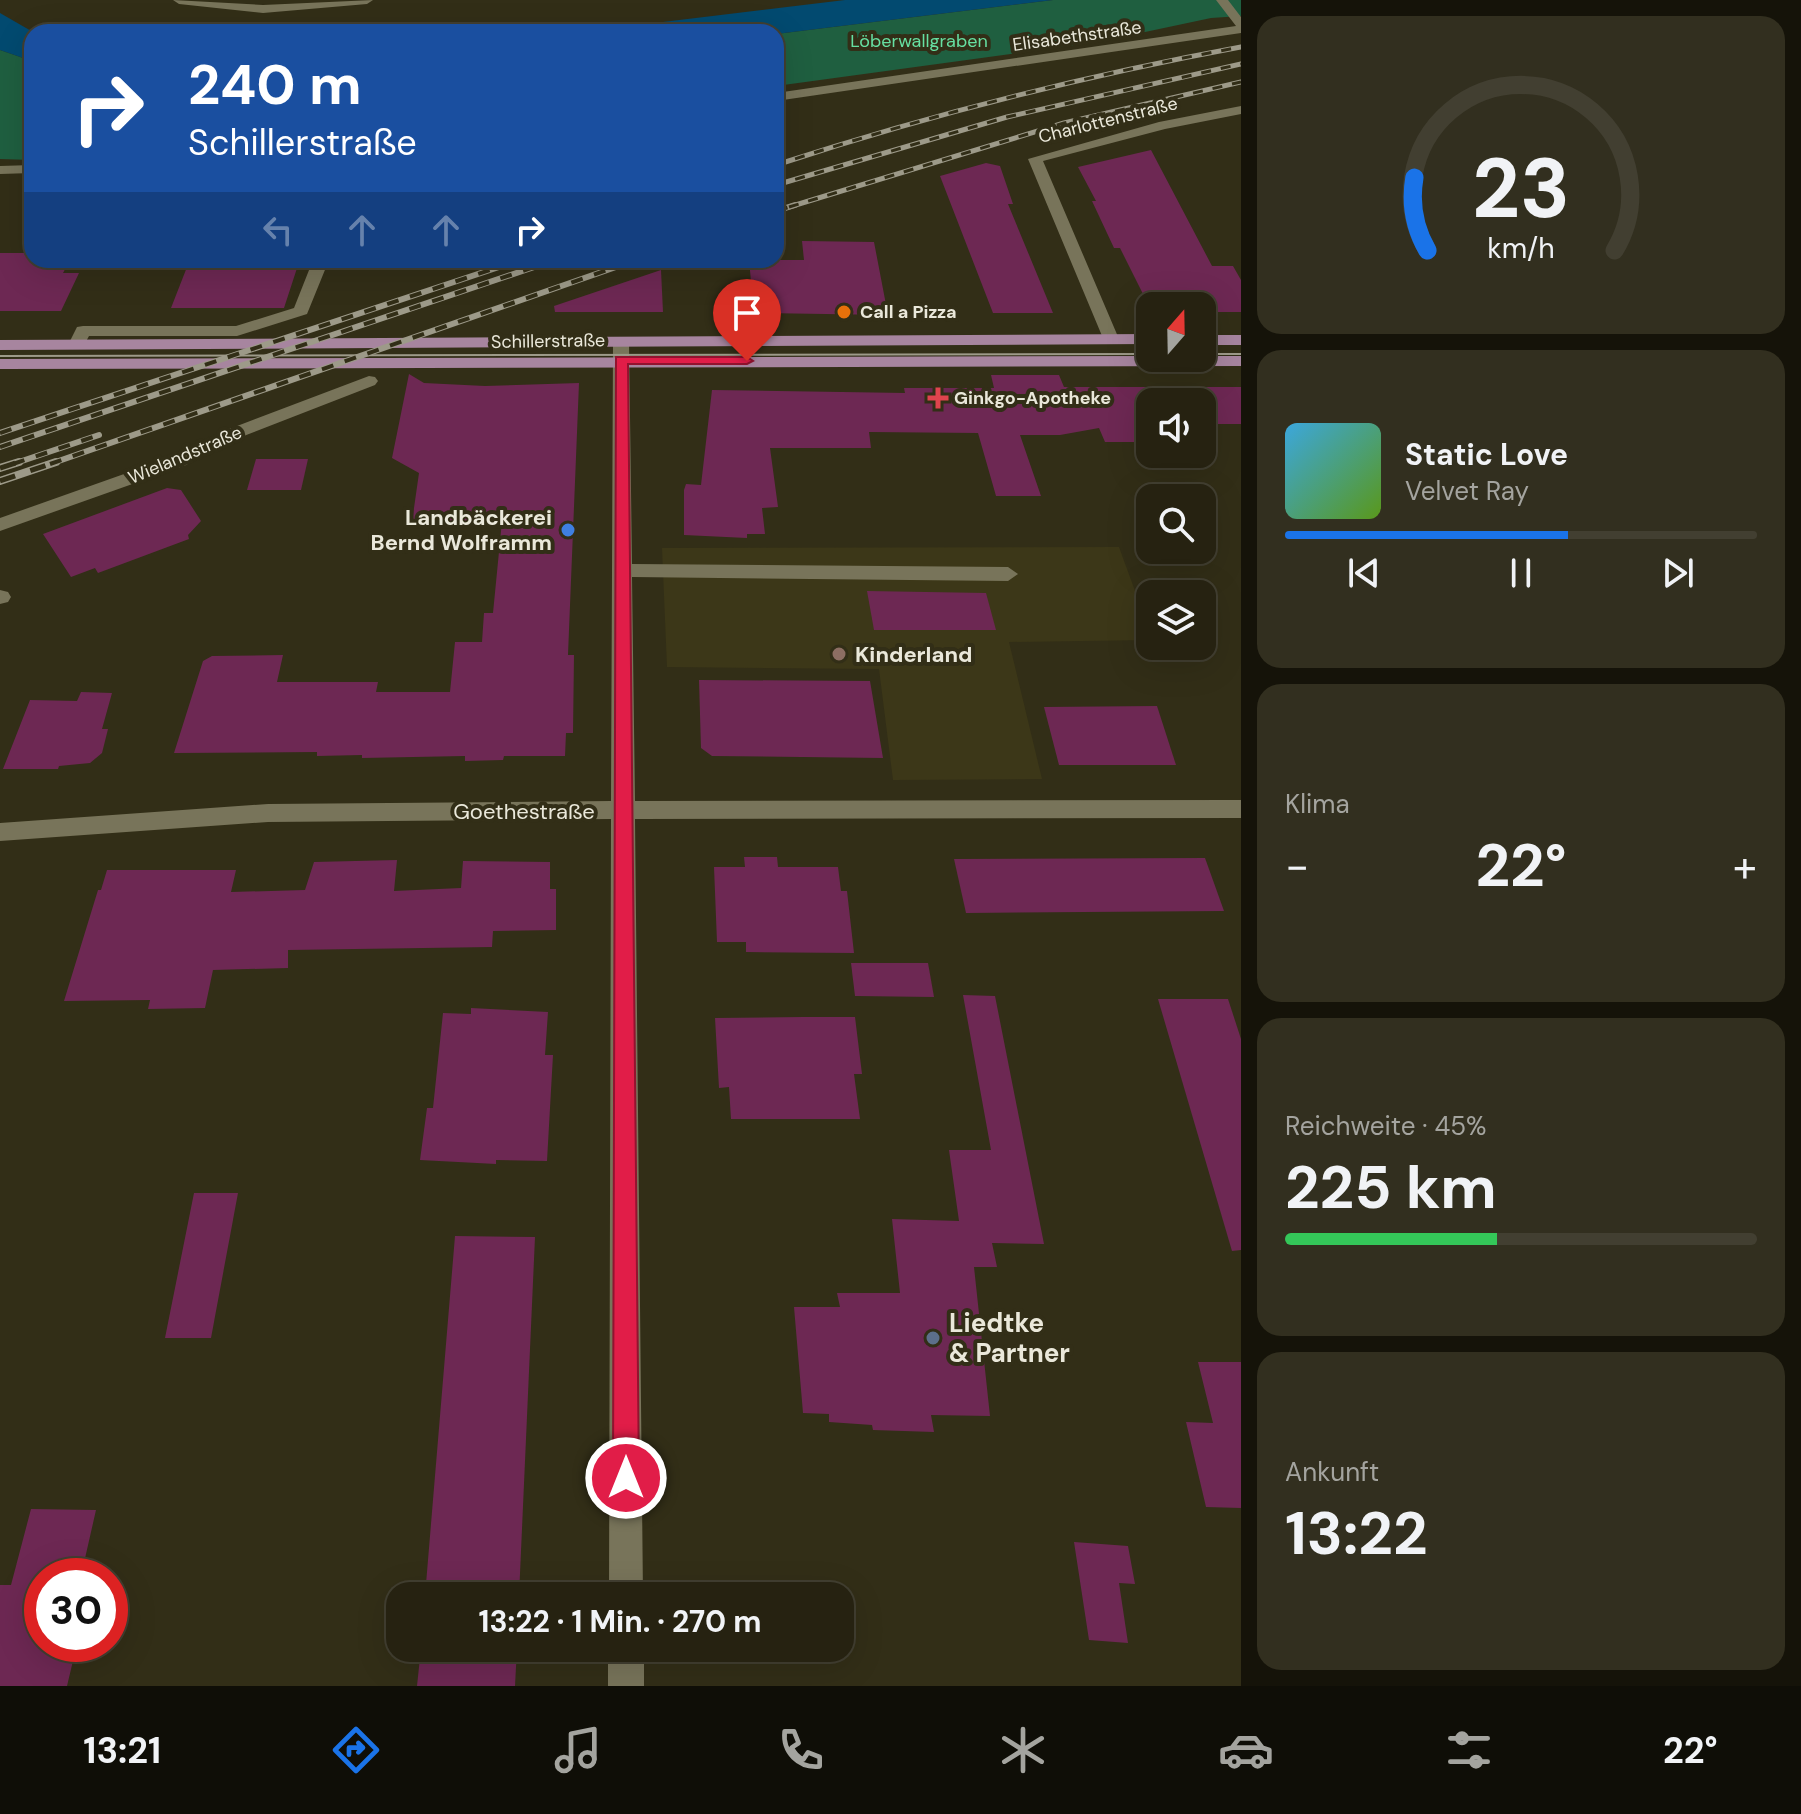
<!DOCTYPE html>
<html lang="de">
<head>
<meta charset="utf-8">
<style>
  :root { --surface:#262211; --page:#322f1f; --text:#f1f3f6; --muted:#a4a49f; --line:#423f31; --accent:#1a73e8 }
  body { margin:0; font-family:"DM Sans",sans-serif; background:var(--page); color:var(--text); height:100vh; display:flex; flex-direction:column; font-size:30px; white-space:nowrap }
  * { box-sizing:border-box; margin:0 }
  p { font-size:26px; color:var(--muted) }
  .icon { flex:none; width:44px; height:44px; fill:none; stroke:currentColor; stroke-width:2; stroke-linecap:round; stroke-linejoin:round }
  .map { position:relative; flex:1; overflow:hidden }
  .panel { display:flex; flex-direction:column; gap:16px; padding:16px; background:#151309; width:560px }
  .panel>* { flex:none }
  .banner { position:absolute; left:24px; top:24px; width:760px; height:244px; border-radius:24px; box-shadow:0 8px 32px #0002,0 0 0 2px var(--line); background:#1a4fa0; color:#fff; overflow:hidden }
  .needle { width:52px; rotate:20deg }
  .controls { position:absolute; left:1136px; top:292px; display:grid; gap:16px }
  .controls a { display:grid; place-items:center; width:80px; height:80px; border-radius:16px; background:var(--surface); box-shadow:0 8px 32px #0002,0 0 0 2px var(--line); font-size:40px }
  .speed { position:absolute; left:24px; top:1558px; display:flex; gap:16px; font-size:40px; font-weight:700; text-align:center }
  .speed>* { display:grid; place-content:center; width:104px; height:104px; border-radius:50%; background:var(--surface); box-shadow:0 8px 32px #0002,0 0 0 2px var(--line); line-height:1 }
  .speed .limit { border:12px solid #d22; background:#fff; color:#111 }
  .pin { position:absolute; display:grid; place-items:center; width:68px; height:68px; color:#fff; margin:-82px -34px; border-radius:50% 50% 50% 0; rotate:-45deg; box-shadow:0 0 8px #0007 }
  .pin .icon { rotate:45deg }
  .me { position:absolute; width:88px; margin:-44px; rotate:0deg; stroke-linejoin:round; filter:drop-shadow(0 0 6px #0008) }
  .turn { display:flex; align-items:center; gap:28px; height:168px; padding:0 32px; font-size:36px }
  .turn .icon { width:104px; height:104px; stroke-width:2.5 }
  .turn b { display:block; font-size:56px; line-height:68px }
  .lanes { display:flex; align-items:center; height:76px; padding:0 32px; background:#0003; justify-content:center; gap:40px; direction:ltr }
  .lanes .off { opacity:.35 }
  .big { font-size:60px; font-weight:700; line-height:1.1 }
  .panel .widget { flex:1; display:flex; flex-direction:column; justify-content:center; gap:12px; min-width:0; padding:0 28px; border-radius:24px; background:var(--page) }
  .panel .dial { align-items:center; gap:0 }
  .dial svg { height:208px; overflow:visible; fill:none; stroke:var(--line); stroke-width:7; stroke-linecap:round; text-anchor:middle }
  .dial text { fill:var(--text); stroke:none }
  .song { display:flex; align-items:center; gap:24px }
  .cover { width:96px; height:96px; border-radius:12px; background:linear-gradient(135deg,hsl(200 70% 55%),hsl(90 70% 35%)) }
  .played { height:8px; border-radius:4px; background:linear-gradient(90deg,var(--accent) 60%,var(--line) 60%) }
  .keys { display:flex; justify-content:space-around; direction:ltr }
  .heat { display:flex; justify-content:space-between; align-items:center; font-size:44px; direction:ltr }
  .charge { height:12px; border-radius:6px; background:linear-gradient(90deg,#34c759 45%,var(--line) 0) }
  .trip { position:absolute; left:386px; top:1582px; width:468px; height:80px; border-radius:24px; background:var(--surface); box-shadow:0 8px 32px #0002,0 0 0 2px var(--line); font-weight:700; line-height:80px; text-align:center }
  .tab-bar { display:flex; height:128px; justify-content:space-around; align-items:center; background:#0f0e07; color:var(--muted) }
  .tab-bar .icon { width:56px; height:56px }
  .tab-bar .on { color:var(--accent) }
  .tab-bar b { font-size:36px; color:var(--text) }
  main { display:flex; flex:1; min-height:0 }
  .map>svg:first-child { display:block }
  .built { fill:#3c3718 }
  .green { fill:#1f5f40 }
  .water { fill:#024a70 }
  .building { fill:#6d2853 }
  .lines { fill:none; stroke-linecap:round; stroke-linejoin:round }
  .minor { fill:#78745a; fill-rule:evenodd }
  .major { fill:#a7859f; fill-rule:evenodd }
  .tram { stroke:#9d9a89; stroke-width:2 }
  .rail-far2-casing { stroke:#9d9a89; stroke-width:5 }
  .rail-far1-casing { stroke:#9d9a89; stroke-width:6 }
  .rail-casing { stroke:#9d9a89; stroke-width:8 }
  .rail-far2 { stroke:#322e17; stroke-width:3; stroke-dasharray:10; stroke-linecap:butt }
  .rail-far1 { stroke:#322e17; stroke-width:4; stroke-dasharray:12; stroke-linecap:butt }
  .rail { stroke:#322e17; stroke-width:5; stroke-dasharray:16; stroke-linecap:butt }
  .route { fill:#e11d48; stroke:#92132f; stroke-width:2 }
  .food-dot { fill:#e8710a; stroke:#322e17; stroke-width:3 }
  .health-dot { fill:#e0444e; stroke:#322e17; stroke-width:3 }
  .shop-dot { fill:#3f7fe0; stroke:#322e17; stroke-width:3 }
  .education-dot { fill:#8d6e63; stroke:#322e17; stroke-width:3 }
  .service-dot { fill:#5c6f8a; stroke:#322e17; stroke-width:3 }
  .labels { text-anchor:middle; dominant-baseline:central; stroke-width:8; stroke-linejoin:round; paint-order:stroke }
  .far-street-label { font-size:18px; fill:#eae8da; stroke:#322e17 }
  .far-park-label { font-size:18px; fill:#66e0a2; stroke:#322e17 }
  .far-poi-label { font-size:18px; font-weight:bold; fill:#eae8da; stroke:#322e17; text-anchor:start }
  .poi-label { font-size:22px; font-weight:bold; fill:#eae8da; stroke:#322e17; text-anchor:end }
  .street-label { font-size:22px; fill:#eae8da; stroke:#322e17 }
  .near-poi-label { font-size:26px; font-weight:bold; fill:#eae8da; stroke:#322e17; text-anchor:start }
</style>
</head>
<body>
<main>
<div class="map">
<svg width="1241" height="1686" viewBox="0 0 1241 1686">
  <rect width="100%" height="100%" fill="#322e17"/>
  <polygon class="built" points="1119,547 1150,632 1150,640 1009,642 1042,779 893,780 879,669 667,667 662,548"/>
  <g class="green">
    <polygon points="1053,0 1241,0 1241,16 1211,18 1098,42 776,86 776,34"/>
    <polygon points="0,50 32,61 32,160 0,159"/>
  </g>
  <g class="water">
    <polygon points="845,0 1053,0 776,34 776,32 580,32"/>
    <polygon points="0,13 33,32 32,61 0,50"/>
  </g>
  <g class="building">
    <polygon points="1151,150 1212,266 1233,266 1241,280 1241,312 1202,312 1202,306 1150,308 1120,248 1114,248 1092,201 1096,201 1078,167"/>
    <polygon points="986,163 1000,166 1013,204 1008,204 1053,313 993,313 940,176"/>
    <polygon points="802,241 874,242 888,315 754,313 749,260 804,260"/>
    <polygon points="0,253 32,253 32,260 70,260 63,273 79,273 61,311 0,311"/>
    <polygon points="250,262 299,262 284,308 171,308 187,267 248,267"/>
    <polygon points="661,270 663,312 555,312 554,306"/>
    <polygon points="409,374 424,383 485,386 579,383 568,655 574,655 573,733 566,733 565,756 504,756 503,760 465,761 465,756 362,758 362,755 317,756 317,752 174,753 203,661 212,656 283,655 277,682 378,682 376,692 450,692 455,642 482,642 484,613 493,613 502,521 412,522 419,473 392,458"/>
    <polygon points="991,375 1059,375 1064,387 1241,387 1241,424 1202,424 1202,402 1150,402 1150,424 1139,424 1146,442 1105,442 1099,428 1060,435 1020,435 1041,496 996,496 978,433 869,432 871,448 770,448 778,507 762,508 765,534 747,534 747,538 684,535 684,490 686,484 701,485 712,390 905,393 904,388 994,388"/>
    <polygon points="256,459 308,459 301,490 247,490"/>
    <polygon points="167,488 181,490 201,521 188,535 189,539 98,573 95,568 71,577 43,534"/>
    <polygon points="867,591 986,593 996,630 874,630"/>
    <polygon points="699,680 870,681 883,758 712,756 701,748"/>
    <polygon points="81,692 112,693 102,729 108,729 102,753 90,763 59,766 58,769 3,769 30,700 77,701"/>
    <polygon points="1157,706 1176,765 1059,765 1044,707"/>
    <polygon points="744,857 777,857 778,867 838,867 841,891 847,891 854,953 746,952 746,942 717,942 714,867 745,867"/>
    <polygon points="1205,858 1224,911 966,913 954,859"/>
    <polygon points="397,860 394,891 461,888 463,861 550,862 550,889 556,889 556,930 493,931 492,947 288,950 288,968 213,970 205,1008 148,1009 150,1000 64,1001 98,890 101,890 107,870 236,870 231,892 305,890 314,862"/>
    <polygon points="851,963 928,963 934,997 855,996"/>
    <polygon points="963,995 995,996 1044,1244 992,1243 997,1267 974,1267 990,1416 931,1415 934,1432 873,1430 872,1425 829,1422 829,1414 803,1413 794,1307 840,1307 837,1293 900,1293 892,1219 959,1221 949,1150 991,1150"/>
    <polygon points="1158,999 1228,999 1241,1039 1241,1250 1232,1251"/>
    <polygon points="471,1008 548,1012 545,1055 553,1055 547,1161 496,1160 496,1164 420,1160 427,1108 433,1108 443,1013 471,1014"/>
    <polygon points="804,1017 855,1017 862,1074 854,1074 860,1119 731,1119 729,1087 719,1088 715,1018"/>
    <polygon points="194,1193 238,1193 211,1338 165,1338"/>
    <polygon points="455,1236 535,1237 519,1596 425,1596"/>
    <polygon points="1198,1362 1241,1362 1241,1508 1206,1507 1186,1422 1213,1423"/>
    <polygon points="31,1509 96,1510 81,1576 42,1576 42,1644 77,1644 67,1686 0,1686 0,1585 11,1585"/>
    <polygon points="1074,1542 1128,1546 1135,1584 1119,1583 1128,1643 1089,1640"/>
    <polygon points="421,1648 517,1648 515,1686 417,1686"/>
  </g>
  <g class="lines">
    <g class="minor">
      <polygon points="173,0 263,5 373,0 367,4 263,13 179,4"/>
      <polygon points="1216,0 1228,0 1241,17 1241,33 776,101 776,93 1236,26"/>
      <polygon points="1241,106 1241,114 1165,129 1043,161 1119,339 1111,344 1105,343 1028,159 1159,122"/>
      <polygon points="32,165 32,173 0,174 0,166"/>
      <polygon points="313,260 329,260 307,314 237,336 89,336 83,347 71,347 69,343 77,327 83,326 236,326 294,308"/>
      <polygon points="621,338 629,343 632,564 1008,567 1018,574 1008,581 632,577 635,801 1241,800 1241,818 635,819 643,1596 609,1596 611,819 268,822 0,841 0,823 268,804 611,801 613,343"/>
      <polygon points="369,376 375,377 378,381 375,385 236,439 186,465 0,531 0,518 172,457 224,431"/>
      <polygon points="0,590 8,592 11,597 8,602 0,604"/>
      <rect x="608" y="1648" width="36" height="38"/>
    </g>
    <g class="major">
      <polygon points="1150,334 1150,344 0,350 0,340"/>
      <rect x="1202" y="335" width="39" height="10"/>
      <polygon points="1150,356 1241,356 1241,366 0,369 0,359"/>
    </g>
    <g class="tram">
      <polyline points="1202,354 1241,354"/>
      <polyline points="0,356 1150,354"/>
    </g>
    <g class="rail-far2-casing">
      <g id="rail-far2">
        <path d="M776 165C929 115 1083 76 1241 47"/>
        <polyline points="776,185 1007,117 1241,64"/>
        <polyline points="789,207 1064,123 1241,82"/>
      </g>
    </g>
    <g class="rail-far1-casing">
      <g id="rail-far1">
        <polyline points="776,211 795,205"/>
        <polyline points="0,433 505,265"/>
        <polyline points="0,447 555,260"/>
        <polyline points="13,464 99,435"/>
        <polyline points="50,464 636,260"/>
      </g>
    </g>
    <g class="rail-casing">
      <g id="rail">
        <polyline points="0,468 19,462"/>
        <polyline points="0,481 56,462"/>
      </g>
    </g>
    <use href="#rail-far2" class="rail-far2"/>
    <use href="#rail-far1" class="rail-far1"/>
    <use href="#rail" class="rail"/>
  </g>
  <polygon class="route" points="616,357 747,357 753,361 747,364 628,364 639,1478 635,1486 626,1490 617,1486 613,1478"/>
  <circle class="food-dot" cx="844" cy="312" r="8"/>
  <path class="health-dot" d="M934 386h8v8h8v8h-8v8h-8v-8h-8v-8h8z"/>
  <circle class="shop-dot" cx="568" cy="530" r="8"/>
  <circle class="education-dot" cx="839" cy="654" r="8"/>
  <circle class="service-dot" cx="933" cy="1338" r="8"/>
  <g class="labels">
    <g class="far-street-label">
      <text transform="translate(1077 36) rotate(-8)">Elisabethstraße</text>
      <text transform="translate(1108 120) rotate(-14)">Charlottenstraße</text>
      <text transform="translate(548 341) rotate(-1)">Schillerstraße</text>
      <text transform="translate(185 455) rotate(-23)">Wielandstraße</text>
    </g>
    <g class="far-park-label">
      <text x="919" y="41">Löberwallgraben</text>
    </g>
    <g class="far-poi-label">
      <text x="860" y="312">Call a Pizza</text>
      <text x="954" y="398">Ginkgo-Apotheke</text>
    </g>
    <g class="poi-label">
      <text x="552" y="517">Landbäckerei<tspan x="552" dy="25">Bernd Wolframm</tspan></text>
      <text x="855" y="654" text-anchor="start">Kinderland</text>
    </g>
    <g class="street-label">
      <text x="524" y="811">Goethestraße</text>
    </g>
    <g class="near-poi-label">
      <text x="949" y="1323">Liedtke<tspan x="949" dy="30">&amp; Partner</tspan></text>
    </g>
  </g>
</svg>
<div class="controls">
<a><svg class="needle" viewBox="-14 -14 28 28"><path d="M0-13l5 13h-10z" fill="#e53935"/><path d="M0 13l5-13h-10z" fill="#a4a49f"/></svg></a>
<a><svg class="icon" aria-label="sound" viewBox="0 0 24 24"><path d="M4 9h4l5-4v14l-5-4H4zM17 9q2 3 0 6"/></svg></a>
<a><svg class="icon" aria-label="search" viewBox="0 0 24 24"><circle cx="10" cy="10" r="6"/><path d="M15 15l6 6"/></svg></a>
<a><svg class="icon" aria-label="layers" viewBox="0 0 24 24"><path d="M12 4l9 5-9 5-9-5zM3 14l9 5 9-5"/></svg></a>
</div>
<div class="speed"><div class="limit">30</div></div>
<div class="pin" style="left:747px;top:361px;background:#d93025"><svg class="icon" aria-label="arrive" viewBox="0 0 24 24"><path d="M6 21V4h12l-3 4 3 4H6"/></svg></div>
<svg class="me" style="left:626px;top:1478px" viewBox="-20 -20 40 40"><circle r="17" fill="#e11d48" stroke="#fff" stroke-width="3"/><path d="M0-11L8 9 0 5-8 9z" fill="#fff"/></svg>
<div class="trip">13:22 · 1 Min. · 270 m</div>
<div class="banner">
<div class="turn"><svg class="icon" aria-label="right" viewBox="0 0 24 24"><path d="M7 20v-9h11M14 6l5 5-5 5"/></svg><div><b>240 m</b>Schillerstraße</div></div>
<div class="lanes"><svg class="icon off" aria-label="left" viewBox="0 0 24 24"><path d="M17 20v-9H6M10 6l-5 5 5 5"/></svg><svg class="icon off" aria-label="ahead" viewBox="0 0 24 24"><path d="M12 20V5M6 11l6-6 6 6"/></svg><svg class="icon off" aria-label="ahead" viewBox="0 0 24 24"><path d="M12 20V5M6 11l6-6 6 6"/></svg><svg class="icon" aria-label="right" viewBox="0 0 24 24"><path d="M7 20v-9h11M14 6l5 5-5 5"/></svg></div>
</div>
</div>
<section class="panel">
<div class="widget dial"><svg viewBox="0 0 100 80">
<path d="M14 69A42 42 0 1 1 86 69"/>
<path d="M14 69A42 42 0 0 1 9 41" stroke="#1a73e8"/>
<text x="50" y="56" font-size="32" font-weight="700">23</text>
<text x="50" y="72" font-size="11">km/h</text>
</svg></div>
<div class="widget">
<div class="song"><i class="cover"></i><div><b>Static Love</b><p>Velvet Ray</p></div></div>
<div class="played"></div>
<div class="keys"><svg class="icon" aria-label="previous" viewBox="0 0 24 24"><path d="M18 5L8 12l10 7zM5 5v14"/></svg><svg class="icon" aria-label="pause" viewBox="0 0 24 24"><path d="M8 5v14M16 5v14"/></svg><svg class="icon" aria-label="next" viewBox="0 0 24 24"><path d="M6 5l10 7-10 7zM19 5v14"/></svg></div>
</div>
<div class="widget"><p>Klima</p>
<div class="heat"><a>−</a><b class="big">22°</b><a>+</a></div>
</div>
<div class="widget"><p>Reichweite · 45%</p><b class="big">225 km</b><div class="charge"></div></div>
<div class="widget"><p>Ankunft</p><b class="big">13:22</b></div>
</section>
</main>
<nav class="tab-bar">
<b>13:21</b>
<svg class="icon on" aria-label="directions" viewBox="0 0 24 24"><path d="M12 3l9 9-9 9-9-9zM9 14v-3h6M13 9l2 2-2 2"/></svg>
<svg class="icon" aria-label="music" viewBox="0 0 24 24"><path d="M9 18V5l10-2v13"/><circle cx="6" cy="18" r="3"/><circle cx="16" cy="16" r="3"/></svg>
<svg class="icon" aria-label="phone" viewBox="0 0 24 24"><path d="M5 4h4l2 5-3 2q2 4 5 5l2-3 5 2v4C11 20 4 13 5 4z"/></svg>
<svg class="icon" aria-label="climate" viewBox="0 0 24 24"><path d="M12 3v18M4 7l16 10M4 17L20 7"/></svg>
<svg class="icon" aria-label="car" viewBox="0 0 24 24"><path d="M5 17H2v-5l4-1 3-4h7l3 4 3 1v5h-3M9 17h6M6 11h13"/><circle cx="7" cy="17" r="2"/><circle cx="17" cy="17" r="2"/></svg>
<svg class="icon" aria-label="filters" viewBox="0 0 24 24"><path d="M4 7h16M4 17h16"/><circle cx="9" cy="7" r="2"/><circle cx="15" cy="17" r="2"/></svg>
<b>22°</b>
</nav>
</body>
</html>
